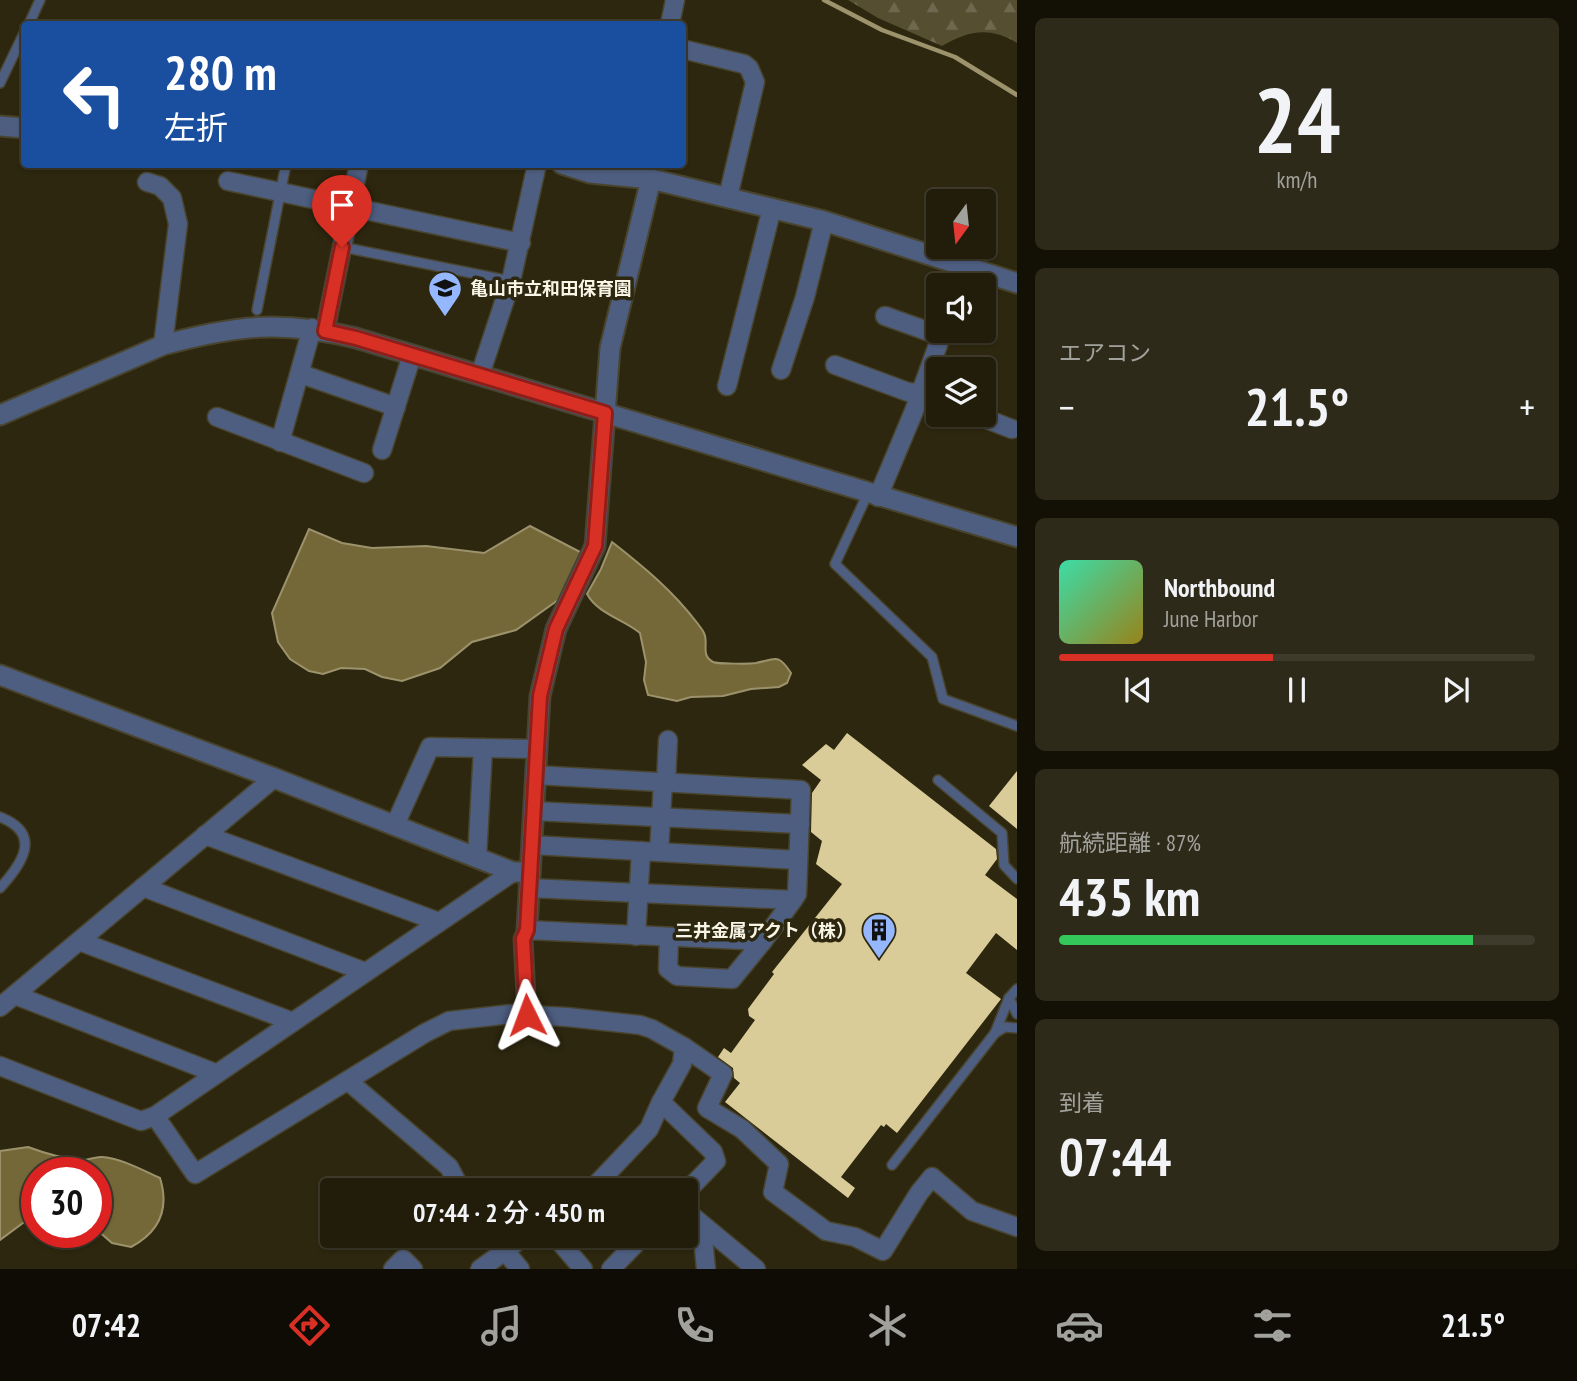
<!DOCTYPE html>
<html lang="ja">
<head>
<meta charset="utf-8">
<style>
  :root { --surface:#221d0b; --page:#2e2a19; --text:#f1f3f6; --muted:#a2a29d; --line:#3f3b2c; --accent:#d93025 }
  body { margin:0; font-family:"PT Sans Narrow","Noto Sans JP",sans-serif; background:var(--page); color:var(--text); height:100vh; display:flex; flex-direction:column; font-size:26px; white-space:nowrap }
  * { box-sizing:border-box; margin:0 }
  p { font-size:23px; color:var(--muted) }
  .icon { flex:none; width:38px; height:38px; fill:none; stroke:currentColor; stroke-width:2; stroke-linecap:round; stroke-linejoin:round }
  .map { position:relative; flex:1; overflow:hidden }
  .details { display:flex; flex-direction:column; gap:18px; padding:18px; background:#131006; width:560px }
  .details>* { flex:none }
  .top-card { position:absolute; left:21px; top:21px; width:665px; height:147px; border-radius:7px; box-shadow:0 2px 5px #0004,0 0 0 2px var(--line); background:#1a4fa0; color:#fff; overflow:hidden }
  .needle { width:46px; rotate:195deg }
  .tools { position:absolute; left:926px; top:189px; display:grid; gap:14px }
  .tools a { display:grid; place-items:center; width:70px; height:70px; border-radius:7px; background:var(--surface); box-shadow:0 2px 5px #0004,0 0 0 2px var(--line); font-size:35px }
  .speed { position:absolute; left:21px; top:1157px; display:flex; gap:14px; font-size:35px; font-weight:700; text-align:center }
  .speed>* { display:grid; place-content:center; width:91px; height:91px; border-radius:50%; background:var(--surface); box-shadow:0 2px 5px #0004,0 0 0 2px var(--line); line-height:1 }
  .speed .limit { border:10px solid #d22; background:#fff; color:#111 }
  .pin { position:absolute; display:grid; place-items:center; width:60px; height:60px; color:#fff; margin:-72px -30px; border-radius:50% 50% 50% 0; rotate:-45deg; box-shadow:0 0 7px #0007 }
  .pin .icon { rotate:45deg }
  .me { position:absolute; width:77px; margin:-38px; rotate:357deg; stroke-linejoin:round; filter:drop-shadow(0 0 5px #0008) }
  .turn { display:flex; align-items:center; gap:24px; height:147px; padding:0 28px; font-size:32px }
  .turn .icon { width:91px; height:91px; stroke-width:2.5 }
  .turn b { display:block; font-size:49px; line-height:60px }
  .big { font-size:52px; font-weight:600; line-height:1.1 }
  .details .card { flex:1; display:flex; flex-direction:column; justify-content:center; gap:10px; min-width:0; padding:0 24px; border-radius:10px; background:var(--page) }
  .details .dial { align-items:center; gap:0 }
  .dial b { font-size:91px; line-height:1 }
  .song { display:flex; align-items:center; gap:21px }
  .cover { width:84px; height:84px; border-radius:10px; background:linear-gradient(135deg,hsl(160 70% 55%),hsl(50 70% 35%)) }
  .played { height:7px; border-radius:4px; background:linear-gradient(90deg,var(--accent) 45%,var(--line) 45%) }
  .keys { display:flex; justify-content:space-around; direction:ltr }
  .heat { display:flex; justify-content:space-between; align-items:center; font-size:38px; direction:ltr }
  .charge { height:10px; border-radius:5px; background:linear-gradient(90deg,#34c759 87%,var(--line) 0) }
  .trip { position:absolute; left:320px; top:1178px; width:378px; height:70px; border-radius:7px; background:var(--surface); box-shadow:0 2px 5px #0004,0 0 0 2px var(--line); font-weight:600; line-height:70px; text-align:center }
  .menu { display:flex; height:112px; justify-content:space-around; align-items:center; background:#0e0c04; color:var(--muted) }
  .menu .icon { width:49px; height:49px }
  .menu .on { color:var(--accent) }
  .menu b { font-size:32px; color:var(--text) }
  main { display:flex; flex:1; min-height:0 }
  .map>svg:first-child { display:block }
  .forest { fill:url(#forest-firs) }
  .water { fill:#756838; stroke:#9c926c; stroke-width:2 }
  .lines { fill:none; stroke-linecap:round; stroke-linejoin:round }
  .stream { stroke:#9c926c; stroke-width:4.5 }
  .building { fill:#dacc99 }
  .service-casing { stroke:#49442d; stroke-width:12 }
  .minor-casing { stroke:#49442d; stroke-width:21 }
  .tertiary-casing { stroke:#49442d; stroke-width:23 }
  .service { stroke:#4e5e80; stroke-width:9 }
  .minor { stroke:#4e5e80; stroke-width:18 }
  .tertiary { stroke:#4e5e80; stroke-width:19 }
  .route-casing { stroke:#8d1f18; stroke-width:18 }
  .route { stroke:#d93025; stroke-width:12 }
  .labels { text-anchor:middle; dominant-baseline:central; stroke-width:7; stroke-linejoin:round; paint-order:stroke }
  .poi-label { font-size:18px; font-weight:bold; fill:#f8f5e6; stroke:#2d270f; text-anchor:start }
</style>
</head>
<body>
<main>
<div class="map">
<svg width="1017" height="1269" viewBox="0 0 1017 1269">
  <defs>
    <pattern id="forest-firs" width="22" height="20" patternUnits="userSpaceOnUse" patternTransform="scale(1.75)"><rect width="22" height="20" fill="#564e31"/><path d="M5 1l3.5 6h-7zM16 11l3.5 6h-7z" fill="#6f684f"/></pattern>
  </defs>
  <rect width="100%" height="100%" fill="#2d270f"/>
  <path class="forest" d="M848 0H1017V43C989 26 968 31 942 46L878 18Z"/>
  <g class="water">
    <polygon points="530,526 582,553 558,600 516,630 472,642 440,668 402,681 382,677 365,669 341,668 323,674 309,671 290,659 278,642 272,613 309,529 342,543 372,548 426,546 484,553"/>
    <path d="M612 542C644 567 673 591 698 624 700 627 703 630 704 633 709 643 700 655 713 662 717 664 750 664 756 663 776 659 778 653 791 673L787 683 779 687 751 689 723 696 691 697 677 701 648 695 644 680 646 662 640 633C623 619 598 614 587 594L601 569Z"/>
    <path d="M28 1147C44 1153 65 1159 82 1160 89 1160 96 1156 103 1157 123 1159 142 1170 160 1178 170 1210 159 1232 131 1247L112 1243 96 1229V1172H37V1220L23 1223 0 1240V1151Z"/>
  </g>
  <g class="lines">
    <polyline class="stream" points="824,0 882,30 955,57 1017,95"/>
  </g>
  <g class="building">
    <polygon points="847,733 996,849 997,859 985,875 1017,899 1017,950 996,933 966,973 1001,999 897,1133 886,1124 884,1127 881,1125 841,1177 855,1188 848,1198 725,1102 740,1083 734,1078 733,1068 718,1057 724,1048 731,1053 755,1020 749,1016 748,1009 774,974 772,972 842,884 816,864 822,841 811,832 812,793 821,780 802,765 826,744 834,750"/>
    <polygon points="1017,771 1017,829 989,806"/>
  </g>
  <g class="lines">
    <g class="service-casing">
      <g id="service">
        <polyline points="29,24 40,0"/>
        <polyline points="0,83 24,33"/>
        <polyline points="342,247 511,281"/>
        <polyline points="257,310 286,164"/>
        <polyline points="868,493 835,564 932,657 943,699 1017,726"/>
        <polyline points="938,780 1002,833 1004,865 1017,879"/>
        <path d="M0 817C43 834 22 864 0 888"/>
        <polyline points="1017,989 1009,998 1017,1014"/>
        <polyline points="995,1033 1009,998"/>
        <polyline points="892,1165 995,1033 1005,1027 1017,1028"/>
      </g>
    </g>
    <g class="minor-casing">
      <g id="minor">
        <polyline points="670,24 675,0"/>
        <polyline points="682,49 744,64 749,68 755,82 728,197"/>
        <polyline points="228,181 521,243"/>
        <polyline points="147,182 160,186 172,198 178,224 163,345"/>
        <polyline points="958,285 964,265"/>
        <polyline points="885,316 941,336"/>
        <polyline points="325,331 359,164"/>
        <polyline points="835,365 908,392 919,393 938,400"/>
        <polyline points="781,370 805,297 824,221"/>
        <polyline points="301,374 396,407"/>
        <polyline points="480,375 511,281 537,164"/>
        <polyline points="727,386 772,208"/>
        <polyline points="976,415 1012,429"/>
        <polyline points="217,417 364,473"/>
        <polyline points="280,442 312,328"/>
        <polyline points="382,450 412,355"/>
        <polyline points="878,497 914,411 943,331"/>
        <polyline points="666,782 668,740"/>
        <polyline points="533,811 800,824"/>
        <polyline points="395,825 430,747 537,749"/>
        <polyline points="205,835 439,922"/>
        <polyline points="532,845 798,860"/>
        <polyline points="659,852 663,782"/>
        <polyline points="477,858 483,748"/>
        <polyline points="143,887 365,972"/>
        <polyline points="529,888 793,900 797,894 801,790 535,775"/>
        <polyline points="636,936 641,851"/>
        <polyline points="669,937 668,969 677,976 732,979 763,941"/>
        <polyline points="79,941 293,1022"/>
        <polyline points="15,995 215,1073"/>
        <polyline points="0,1007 274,778"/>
        <polyline points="527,1015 523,939 527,930 763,941 793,900"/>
        <polyline points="684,1047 723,1074 707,1108 742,1129 779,1164 773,1192 826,1231 855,1237 883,1251 919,1193 932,1177 972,1211 1017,1227"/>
        <polyline points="0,1066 141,1121 155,1116 513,872"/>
        <polyline points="348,1081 449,1167 461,1190"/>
        <polyline points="155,1116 195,1174 425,1033 449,1021 511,1014 567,1017 640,1025 652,1029 684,1047 682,1064 661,1102"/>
        <polyline points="589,1190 595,1186 649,1129 661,1102 713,1152 716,1161 686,1192"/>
        <polyline points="686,1211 756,1269"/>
        <polyline points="702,1227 706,1269"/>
        <polyline points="493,1236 505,1251 524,1236"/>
        <polyline points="555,1236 583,1269"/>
        <polyline points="393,1269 403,1259 413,1269"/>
        <polyline points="480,1269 505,1251 520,1269"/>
        <polyline points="611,1269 643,1236"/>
      </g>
    </g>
    <g class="tertiary-casing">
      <g id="tertiary">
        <polyline points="0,126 24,128"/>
        <polyline points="562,164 590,173 651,179 824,221 1017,283"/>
        <path d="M0 415 163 345C236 325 282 320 356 338L1017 537"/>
        <polyline points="0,675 274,778 513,872 530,872"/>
        <polyline points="527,930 540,696 556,629 595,546 610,348 651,179"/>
      </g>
    </g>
    <use href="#service" class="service"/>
    <use href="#minor" class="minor"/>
    <use href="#tertiary" class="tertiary"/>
  </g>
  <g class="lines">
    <g class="route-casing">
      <polyline id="route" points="342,247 325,331 356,338 605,413 595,546 556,629 540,696 527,930 523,939 527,1015"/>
    </g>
    <use href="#route" class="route"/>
  </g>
  <defs>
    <g id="school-pin" transform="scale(1.75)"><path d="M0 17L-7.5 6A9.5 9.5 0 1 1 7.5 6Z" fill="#95b7fd" stroke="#2d270f"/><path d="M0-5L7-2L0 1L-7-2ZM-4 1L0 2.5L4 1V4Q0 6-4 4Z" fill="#111"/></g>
    <g id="building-pin" transform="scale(1.75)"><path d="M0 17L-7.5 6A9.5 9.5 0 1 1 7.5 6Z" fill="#95b7fd" stroke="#2d270f"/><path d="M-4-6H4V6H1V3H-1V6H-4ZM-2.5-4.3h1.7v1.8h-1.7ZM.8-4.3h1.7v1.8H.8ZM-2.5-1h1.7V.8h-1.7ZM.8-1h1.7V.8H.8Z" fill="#111"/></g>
  </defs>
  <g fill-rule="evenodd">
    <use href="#school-pin" x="445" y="288"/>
    <use href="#building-pin" x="879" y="930"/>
  </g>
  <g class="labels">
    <g class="poi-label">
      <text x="470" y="288">亀山市立和田保育園</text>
      <text x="854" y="930" text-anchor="end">三井金属アクト（株）</text>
    </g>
  </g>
</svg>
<div class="tools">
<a><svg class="needle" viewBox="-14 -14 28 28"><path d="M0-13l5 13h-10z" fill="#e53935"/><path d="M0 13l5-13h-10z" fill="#a2a29d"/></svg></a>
<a><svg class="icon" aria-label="sound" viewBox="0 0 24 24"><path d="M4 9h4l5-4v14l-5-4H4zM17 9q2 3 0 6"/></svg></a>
<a><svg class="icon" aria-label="layers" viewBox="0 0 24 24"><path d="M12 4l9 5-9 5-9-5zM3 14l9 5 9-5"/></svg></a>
</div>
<div class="speed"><div class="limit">30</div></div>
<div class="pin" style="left:342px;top:247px;background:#d93025"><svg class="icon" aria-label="arrive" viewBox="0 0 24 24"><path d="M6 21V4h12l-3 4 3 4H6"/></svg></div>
<svg class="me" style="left:527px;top:1015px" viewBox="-20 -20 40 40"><path d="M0-17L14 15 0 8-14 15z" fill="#d93025" stroke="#fff" stroke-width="4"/></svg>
<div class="trip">07:44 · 2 分 · 450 m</div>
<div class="top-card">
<div class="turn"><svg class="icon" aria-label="left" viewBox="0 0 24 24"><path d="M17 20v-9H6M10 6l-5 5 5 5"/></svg><div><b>280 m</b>左折</div></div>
</div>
</div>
<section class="details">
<div class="card dial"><b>24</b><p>km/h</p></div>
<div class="card"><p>エアコン</p>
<div class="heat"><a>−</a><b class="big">21.5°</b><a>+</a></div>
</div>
<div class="card">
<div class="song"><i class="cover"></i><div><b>Northbound</b><p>June Harbor</p></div></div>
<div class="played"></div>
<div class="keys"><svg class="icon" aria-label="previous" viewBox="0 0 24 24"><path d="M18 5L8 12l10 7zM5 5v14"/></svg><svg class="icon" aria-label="pause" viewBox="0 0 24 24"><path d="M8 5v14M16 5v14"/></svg><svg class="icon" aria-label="next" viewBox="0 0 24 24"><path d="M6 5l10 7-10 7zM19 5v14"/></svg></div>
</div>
<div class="card"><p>航続距離 · 87%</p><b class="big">435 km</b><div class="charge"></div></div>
<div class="card"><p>到着</p><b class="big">07:44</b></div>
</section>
</main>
<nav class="menu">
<b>07:42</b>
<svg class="icon on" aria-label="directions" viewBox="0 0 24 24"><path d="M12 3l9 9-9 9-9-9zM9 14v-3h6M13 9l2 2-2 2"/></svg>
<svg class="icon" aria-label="music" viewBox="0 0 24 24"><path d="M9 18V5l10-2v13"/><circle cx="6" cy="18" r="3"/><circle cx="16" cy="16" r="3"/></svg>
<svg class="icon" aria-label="phone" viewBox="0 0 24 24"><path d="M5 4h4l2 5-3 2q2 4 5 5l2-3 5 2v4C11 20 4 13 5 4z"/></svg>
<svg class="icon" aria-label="climate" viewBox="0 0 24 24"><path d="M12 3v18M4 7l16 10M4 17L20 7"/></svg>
<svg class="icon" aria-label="car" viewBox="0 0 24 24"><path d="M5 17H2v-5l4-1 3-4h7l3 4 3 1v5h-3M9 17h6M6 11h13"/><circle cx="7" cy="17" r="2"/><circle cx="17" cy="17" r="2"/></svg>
<svg class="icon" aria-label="filters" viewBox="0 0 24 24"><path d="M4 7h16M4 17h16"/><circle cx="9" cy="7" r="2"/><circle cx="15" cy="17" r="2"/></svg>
<b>21.5°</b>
</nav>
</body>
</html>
